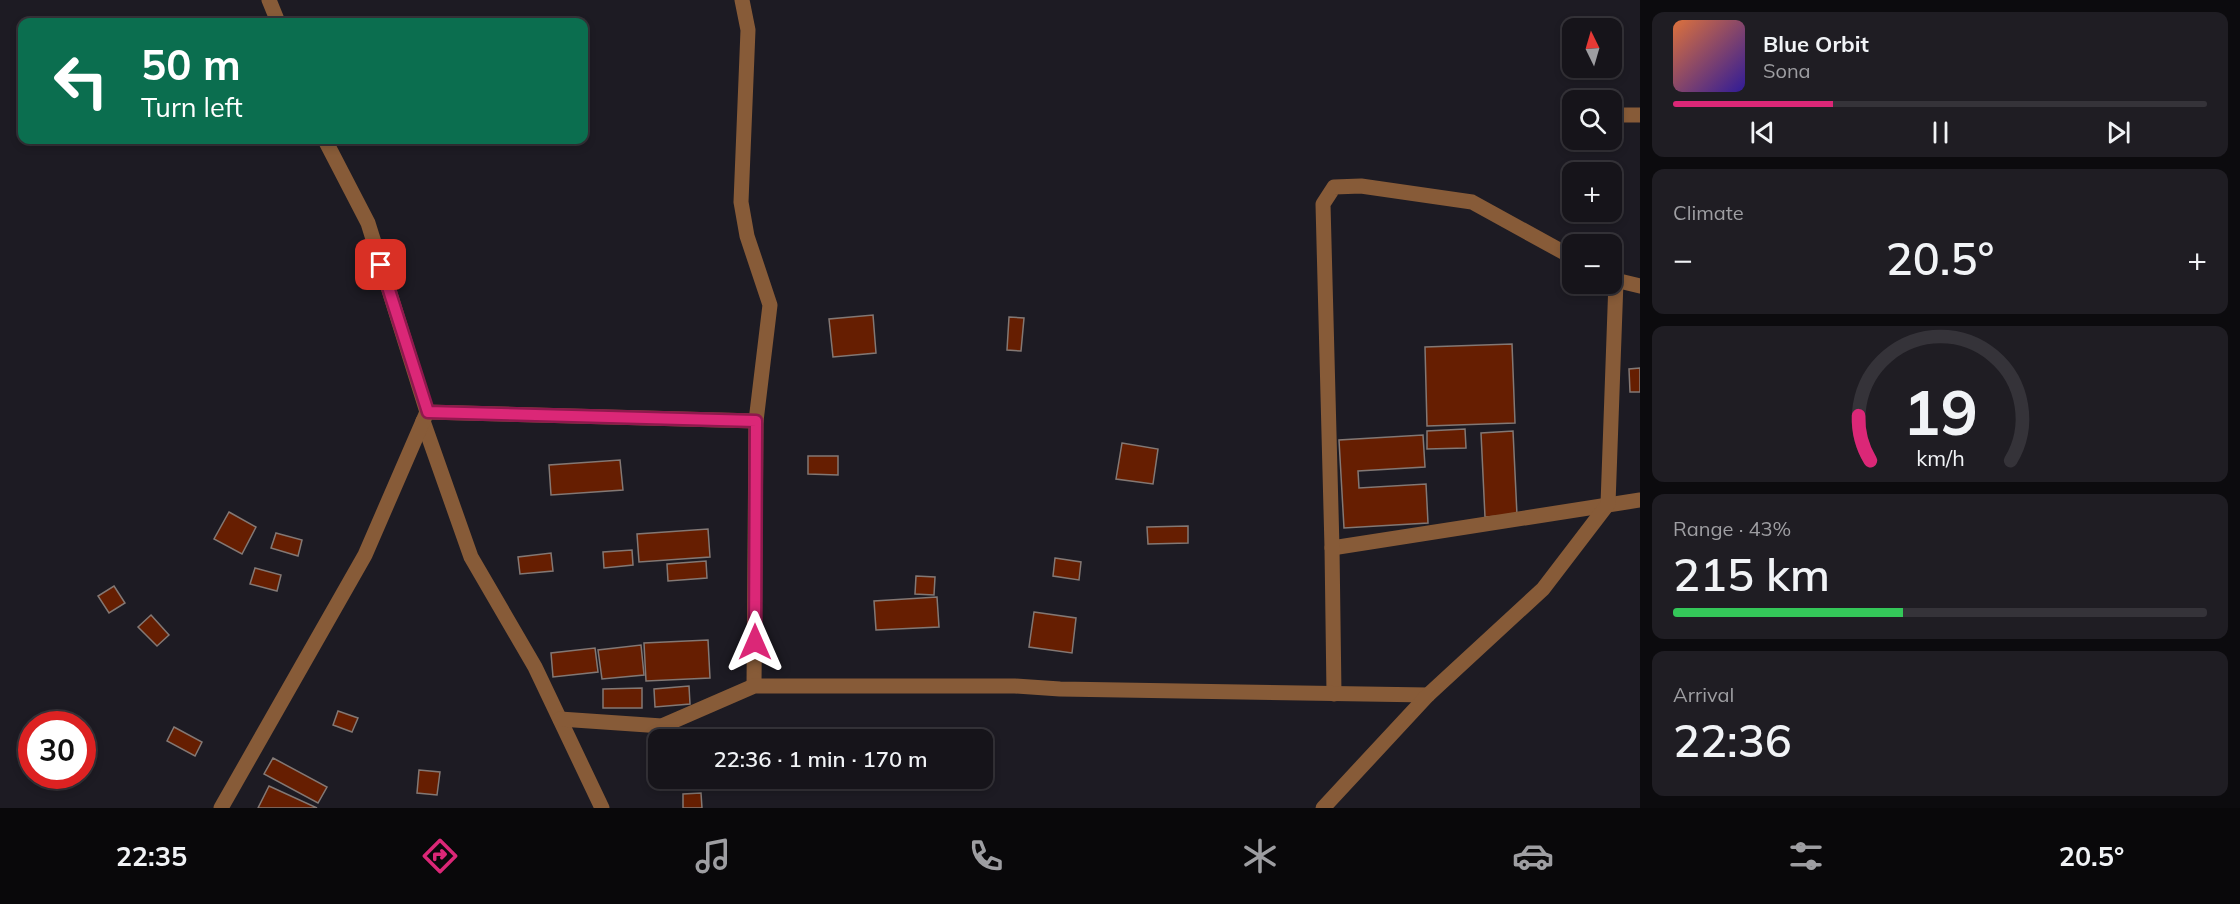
<!DOCTYPE html>
<html lang="en">
<head>
<meta charset="utf-8">
<style>
  :root { --surface:#16141a; --page:#1f1d23; --text:#f1f3f6; --muted:#9e9ea2; --line:#353339; --accent:#db2777 }
  body { margin:0; font-family:Mulish,sans-serif; background:var(--page); color:var(--text); height:100vh; display:flex; flex-direction:column; font-size:22px; white-space:nowrap }
  * { box-sizing:border-box; margin:0 }
  p { font-size:20px; color:var(--muted) }
  .icon { flex:none; width:33px; height:33px; fill:none; stroke:currentColor; stroke-width:2; stroke-linecap:round; stroke-linejoin:round }
  .map { position:relative; flex:1; overflow:hidden }
  .drawer { display:flex; flex-direction:column; gap:12px; padding:12px; background:#0c0b0e; width:600px }
  .drawer>* { flex:none }
  .banner { position:absolute; left:18px; top:18px; width:570px; height:126px; border-radius:12px; box-shadow:0 3px 9px #0003,0 0 0 2px var(--line); background:#0b6e4f; color:#fff; overflow:hidden }
  .needle { width:39px; rotate:355deg }
  .tools { position:absolute; left:1562px; top:18px; display:grid; gap:12px }
  .tools a { display:grid; place-items:center; width:60px; height:60px; border-radius:12px; background:var(--surface); box-shadow:0 3px 9px #0003,0 0 0 2px var(--line); font-size:30px }
  .speed { position:absolute; left:18px; top:711px; display:flex; gap:12px; font-size:30px; font-weight:700; text-align:center }
  .speed>* { display:grid; place-content:center; width:78px; height:78px; border-radius:50%; background:var(--surface); box-shadow:0 3px 9px #0003,0 0 0 2px var(--line); line-height:1 }
  .speed .limit { border:9px solid #d22; background:#fff; color:#111 }
  .pin { position:absolute; display:grid; place-items:center; width:51px; height:51px; color:#fff; margin:-26px; border-radius:12px; box-shadow:0 3px 9px #0006 }
  .me { position:absolute; width:66px; margin:-33px; rotate:0deg; stroke-linejoin:round; filter:drop-shadow(0 0 4px #0008) }
  .turn { display:flex; align-items:center; gap:21px; height:126px; padding:0 24px; font-size:27px }
  .turn .icon { width:78px; height:78px; stroke-width:2.5 }
  .turn b { display:block; font-size:42px; line-height:51px }
  .big { font-size:45px; font-weight:600; line-height:1.1 }
  .drawer .widget { flex:1; display:flex; flex-direction:column; justify-content:center; gap:9px; min-width:0; padding:0 21px; border-radius:12px; background:var(--page) }
  .drawer .dial { align-items:center; gap:0 }
  .dial svg { height:156px; overflow:visible; fill:none; stroke:var(--line); stroke-width:7; stroke-linecap:round; text-anchor:middle }
  .dial text { fill:var(--text); stroke:none }
  .song { display:flex; align-items:center; gap:18px }
  .cover { width:72px; height:72px; border-radius:9px; background:linear-gradient(135deg,hsl(20 70% 55%),hsl(250 70% 35%)) }
  .played { height:6px; border-radius:3px; background:linear-gradient(90deg,var(--accent) 30%,var(--line) 30%) }
  .keys { display:flex; justify-content:space-around; direction:ltr }
  .heat { display:flex; justify-content:space-between; align-items:center; font-size:33px; direction:ltr }
  .charge { height:9px; border-radius:4px; background:linear-gradient(90deg,#34c759 43%,var(--line) 0) }
  .trip { position:absolute; left:648px; top:729px; width:345px; height:60px; border-radius:12px; background:var(--surface); box-shadow:0 3px 9px #0003,0 0 0 2px var(--line); font-weight:600; line-height:60px; text-align:center }
  .dock { display:flex; height:96px; justify-content:space-around; align-items:center; background:#09080a; color:var(--muted) }
  .dock .icon { width:42px; height:42px }
  .dock .selected { color:var(--accent) }
  .dock b { font-size:27px; color:var(--text) }
  main { display:flex; flex:1; min-height:0 }
  .map>svg:first-child { display:block }
  .building { fill:#661e01; stroke:#837874; stroke-width:1.5 }
  .lines { fill:none; stroke-linecap:round; stroke-linejoin:round }
  .street { stroke:#875b38; stroke-width:15 }
  .route-casing { stroke:#8e194d; stroke-width:15 }
  .route { stroke:#db2777; stroke-width:10 }
</style>
</head>
<body>
<main>
<div class="map">
<svg width="1640" height="808" viewBox="0 0 1640 808">
  <rect width="100%" height="100%" fill="#1d1b23"/>
  <g class="building">
    <polygon points="873,315 876,353 833,357 829,319"/>
    <polygon points="1009,317 1024,318 1021,351 1007,350"/>
    <polygon points="1512,344 1515,423 1427,426 1425,347"/>
    <polygon points="1640,368 1640,392 1630,392 1629,369"/>
    <polygon points="1465,429 1466,448 1427,449 1427,431"/>
    <polygon points="1513,431 1517,515 1485,517 1481,433"/>
    <polygon points="1423,435 1425,467 1358,471 1359,488 1426,484 1428,523 1344,528 1339,440"/>
    <polygon points="1122,443 1158,449 1153,484 1116,479"/>
    <polygon points="808,456 838,456 838,475 808,474"/>
    <polygon points="620,460 623,490 551,495 549,465"/>
    <polygon points="229,512 256,527 242,554 214,539"/>
    <polygon points="1188,526 1188,543 1148,544 1147,527"/>
    <polygon points="708,529 710,557 639,562 637,534"/>
    <polygon points="276,533 302,540 298,556 271,548"/>
    <polygon points="632,550 633,565 604,568 603,552"/>
    <polygon points="551,553 553,571 520,574 518,557"/>
    <polygon points="1055,558 1081,562 1079,580 1053,576"/>
    <polygon points="706,561 707,578 668,581 667,564"/>
    <polygon points="255,568 281,575 277,591 250,584"/>
    <polygon points="916,576 935,577 934,595 915,594"/>
    <polygon points="114,586 125,603 109,613 98,596"/>
    <polygon points="937,597 939,627 876,630 874,601"/>
    <polygon points="1034,612 1076,618 1072,653 1029,647"/>
    <polygon points="151,615 169,635 157,646 138,627"/>
    <polygon points="708,640 710,678 646,681 644,643"/>
    <polygon points="641,645 644,675 602,679 598,650"/>
    <polygon points="595,648 598,672 553,677 551,653"/>
    <polygon points="689,686 690,704 655,707 654,689"/>
    <polygon points="642,688 642,708 603,708 603,689"/>
    <polygon points="338,711 358,718 352,732 333,725"/>
    <polygon points="174,727 202,742 195,756 167,741"/>
    <polygon points="273,758 327,787 318,803 264,774"/>
    <polygon points="419,770 440,772 437,795 417,793"/>
    <polygon points="269,786 317,808 258,808"/>
    <polygon points="701,793 702,808 683,808 683,794"/>
  </g>
  <g class="lines">
    <g class="street">
      <polyline points="269,0 278,22"/>
      <polyline points="742,0 748,30 741,202 747,236 770,305 756,421 754,686"/>
      <polyline points="1611,115 1640,115"/>
      <polyline points="1611,279 1640,286"/>
      <polyline points="427,412 756,421"/>
      <polyline points="423,421 471,557 535,667 602,808"/>
      <polyline points="1332,548 1640,500"/>
      <polyline points="1334,694 1332,548 1323,204 1334,187 1361,186 1472,202 1572,257"/>
      <polyline points="560,719 662,726 754,686 1015,686 1060,689 1428,695"/>
      <polyline points="221,808 365,555 427,412 368,223 325,140"/>
      <polyline points="1323,808 1428,695 1543,589 1608,504 1616,281"/>
    </g>
  </g>
  <g class="lines">
    <g class="route-casing">
      <polyline id="route" points="381,265 428,412 756,421 755,642"/>
    </g>
    <use href="#route" class="route"/>
  </g>
</svg>
<div class="tools">
<a><svg class="needle" viewBox="-14 -14 28 28"><path d="M0-13l5 13h-10z" fill="#e53935"/><path d="M0 13l5-13h-10z" fill="#9e9ea2"/></svg></a>
<a><svg class="icon" aria-label="search" viewBox="0 0 24 24"><circle cx="10" cy="10" r="6"/><path d="M15 15l6 6"/></svg></a>
<a>+</a>
<a>−</a>
</div>
<div class="speed"><div class="limit">30</div></div>
<div class="pin" style="left:381px;top:265px;background:#d93025"><svg class="icon" aria-label="arrive" viewBox="0 0 24 24"><path d="M6 21V4h12l-3 4 3 4H6"/></svg></div>
<svg class="me" style="left:755px;top:642px" viewBox="-20 -20 40 40"><path d="M0-17L14 15 0 8-14 15z" fill="#db2777" stroke="#fff" stroke-width="4"/></svg>
<div class="trip">22:36 · 1 min · 170 m</div>
<div class="banner">
<div class="turn"><svg class="icon" aria-label="left" viewBox="0 0 24 24"><path d="M17 20v-9H6M10 6l-5 5 5 5"/></svg><div><b>50 m</b>Turn left</div></div>
</div>
</div>
<section class="drawer">
<div class="widget">
<div class="song"><i class="cover"></i><div><b>Blue Orbit</b><p>Sona</p></div></div>
<div class="played"></div>
<div class="keys"><svg class="icon" aria-label="previous" viewBox="0 0 24 24"><path d="M18 5L8 12l10 7zM5 5v14"/></svg><svg class="icon" aria-label="pause" viewBox="0 0 24 24"><path d="M8 5v14M16 5v14"/></svg><svg class="icon" aria-label="next" viewBox="0 0 24 24"><path d="M6 5l10 7-10 7zM19 5v14"/></svg></div>
</div>
<div class="widget"><p>Climate</p>
<div class="heat"><a>−</a><b class="big">20.5°</b><a>+</a></div>
</div>
<div class="widget dial"><svg viewBox="0 0 100 80">
<path d="M14 69A42 42 0 1 1 86 69"/>
<path d="M14 69A42 42 0 0 1 8 46" stroke="#db2777"/>
<text x="50" y="56" font-size="32" font-weight="700">19</text>
<text x="50" y="72" font-size="11">km/h</text>
</svg></div>
<div class="widget"><p>Range · 43%</p><b class="big">215 km</b><div class="charge"></div></div>
<div class="widget"><p>Arrival</p><b class="big">22:36</b></div>
</section>
</main>
<nav class="dock">
<b>22:35</b>
<svg class="icon selected" aria-label="directions" viewBox="0 0 24 24"><path d="M12 3l9 9-9 9-9-9zM9 14v-3h6M13 9l2 2-2 2"/></svg>
<svg class="icon" aria-label="music" viewBox="0 0 24 24"><path d="M9 18V5l10-2v13"/><circle cx="6" cy="18" r="3"/><circle cx="16" cy="16" r="3"/></svg>
<svg class="icon" aria-label="phone" viewBox="0 0 24 24"><path d="M5 4h4l2 5-3 2q2 4 5 5l2-3 5 2v4C11 20 4 13 5 4z"/></svg>
<svg class="icon" aria-label="climate" viewBox="0 0 24 24"><path d="M12 3v18M4 7l16 10M4 17L20 7"/></svg>
<svg class="icon" aria-label="car" viewBox="0 0 24 24"><path d="M5 17H2v-5l4-1 3-4h7l3 4 3 1v5h-3M9 17h6M6 11h13"/><circle cx="7" cy="17" r="2"/><circle cx="17" cy="17" r="2"/></svg>
<svg class="icon" aria-label="filters" viewBox="0 0 24 24"><path d="M4 7h16M4 17h16"/><circle cx="9" cy="7" r="2"/><circle cx="15" cy="17" r="2"/></svg>
<b>20.5°</b>
</nav>
</body>
</html>
